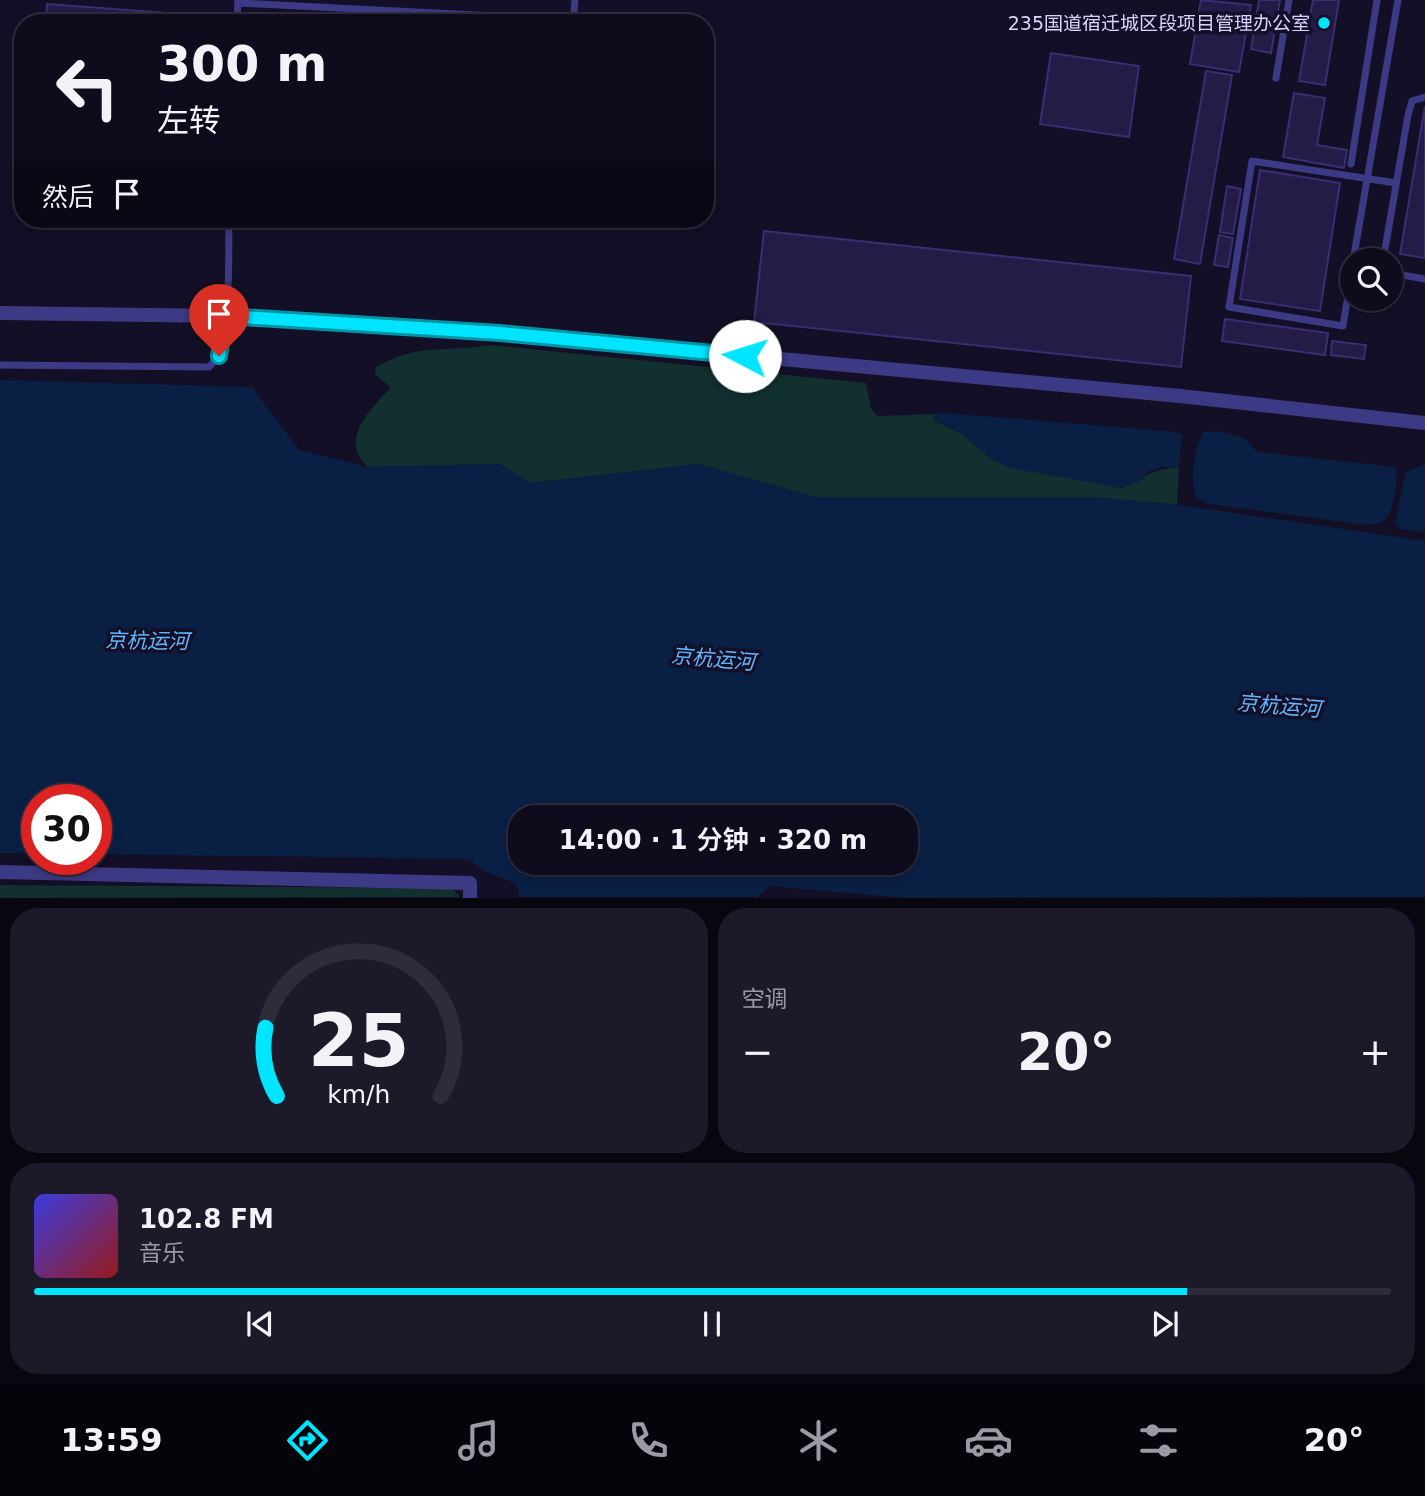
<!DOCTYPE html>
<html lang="zh">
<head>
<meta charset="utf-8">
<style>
  :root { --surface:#0e0b1c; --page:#1c1929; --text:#f1f3f6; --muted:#9b9ba3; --line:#2e2b3b; --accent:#00e5ff }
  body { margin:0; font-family:"DejaVu Sans","Noto Sans SC",sans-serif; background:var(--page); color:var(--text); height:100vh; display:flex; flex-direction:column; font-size:26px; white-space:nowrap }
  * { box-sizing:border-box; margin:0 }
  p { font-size:23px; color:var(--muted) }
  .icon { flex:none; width:38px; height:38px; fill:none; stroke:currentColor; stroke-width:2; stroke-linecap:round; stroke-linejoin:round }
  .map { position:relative; height:898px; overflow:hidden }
  .sheet { display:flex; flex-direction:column; gap:10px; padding:10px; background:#08060f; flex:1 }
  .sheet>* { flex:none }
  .top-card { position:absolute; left:14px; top:14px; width:700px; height:214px; border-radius:28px; box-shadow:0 4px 10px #0003,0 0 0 2px var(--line); background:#0e0b1c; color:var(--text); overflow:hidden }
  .controls { position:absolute; left:1340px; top:248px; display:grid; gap:14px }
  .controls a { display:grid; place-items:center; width:63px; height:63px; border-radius:50%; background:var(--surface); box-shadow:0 4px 10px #0003,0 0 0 2px var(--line); font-size:35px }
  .speed { position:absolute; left:21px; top:784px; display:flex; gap:14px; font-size:35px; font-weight:700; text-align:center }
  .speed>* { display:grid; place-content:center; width:91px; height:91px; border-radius:50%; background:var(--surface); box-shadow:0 4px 10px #0003,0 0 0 2px var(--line); line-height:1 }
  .speed .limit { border:10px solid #d22; background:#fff; color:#111 }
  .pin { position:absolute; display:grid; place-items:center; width:60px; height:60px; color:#fff; margin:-72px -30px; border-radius:50% 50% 50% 0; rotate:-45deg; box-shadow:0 0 7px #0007 }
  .pin .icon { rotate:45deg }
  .me { position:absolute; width:77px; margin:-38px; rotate:275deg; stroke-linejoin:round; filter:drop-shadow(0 0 5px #0008) }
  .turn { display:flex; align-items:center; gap:24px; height:147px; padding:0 28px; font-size:32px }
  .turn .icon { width:91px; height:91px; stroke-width:2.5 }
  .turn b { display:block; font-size:49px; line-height:60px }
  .then { display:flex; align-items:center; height:66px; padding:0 28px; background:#0003; gap:14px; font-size:26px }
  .big { font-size:52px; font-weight:600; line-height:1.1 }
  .sheet .widget { flex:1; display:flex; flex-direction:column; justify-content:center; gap:10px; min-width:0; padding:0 24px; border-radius:28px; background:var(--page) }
  .sheet .dial { align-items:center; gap:0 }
  .dial svg { height:182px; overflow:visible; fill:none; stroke:var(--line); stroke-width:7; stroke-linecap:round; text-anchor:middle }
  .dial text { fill:var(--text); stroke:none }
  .song { display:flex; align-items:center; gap:21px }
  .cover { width:84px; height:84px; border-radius:10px; background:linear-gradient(135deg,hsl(240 70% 55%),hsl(0 70% 35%)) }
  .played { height:7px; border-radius:4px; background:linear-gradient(90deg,var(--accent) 85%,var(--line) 85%) }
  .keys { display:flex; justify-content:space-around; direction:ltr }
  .heat { display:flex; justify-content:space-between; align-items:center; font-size:38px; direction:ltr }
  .sheet .tiles { flex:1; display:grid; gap:10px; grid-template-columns:1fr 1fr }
  .widget:last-child { grid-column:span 2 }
  .trip { position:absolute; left:508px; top:805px; width:410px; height:70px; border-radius:28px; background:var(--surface); box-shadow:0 4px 10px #0003,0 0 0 2px var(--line); font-weight:600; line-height:70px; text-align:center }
  .menu { display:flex; height:112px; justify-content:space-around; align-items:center; background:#06040b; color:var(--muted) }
  .menu .icon { width:49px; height:49px }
  .menu .active { color:var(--accent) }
  .menu b { font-size:32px; color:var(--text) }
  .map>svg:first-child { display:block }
  .green { fill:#12302f }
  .water { fill:#0a1f44; fill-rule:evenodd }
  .building { fill:#241b47; stroke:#3b2d73; stroke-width:2 }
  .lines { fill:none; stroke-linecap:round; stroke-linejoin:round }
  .service { stroke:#3d3a85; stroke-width:7 }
  .minor { stroke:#3d3a85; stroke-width:14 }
  .route-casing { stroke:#0095a6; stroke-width:18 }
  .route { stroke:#00e5ff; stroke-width:12 }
  .poi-dot { fill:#00e5ff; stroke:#130f26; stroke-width:2.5 }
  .labels { text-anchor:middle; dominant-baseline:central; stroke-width:7; stroke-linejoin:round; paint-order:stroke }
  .poi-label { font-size:19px; fill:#d9d4ff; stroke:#130f26; text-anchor:end }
  .water-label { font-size:21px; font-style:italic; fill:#62b6ff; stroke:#130f26 }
</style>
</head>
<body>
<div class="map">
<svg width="1425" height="898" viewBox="0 0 1425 898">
  <rect width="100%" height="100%" fill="#130f26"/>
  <g class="green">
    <path d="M490 345 866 383 871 408 877 416 936 414 933 420 962 434 993 460 1121 488C1144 479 1154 467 1179 468L1177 505 1093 497H815L698 464 530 483 499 464 368 467C338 439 371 409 391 387L375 375 376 367C421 342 443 353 490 345Z"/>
    <polygon points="0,885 452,888 460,897 0,898"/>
  </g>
  <g class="water">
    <path d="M0 380 252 387 299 450 368 467 499 464 531 483 698 464 815 497H1093L1172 504 1425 541V897L908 898 769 886 758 897H519L518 887C507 877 498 878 487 872 480 868 476 863 468 859L96 854V800H37V853H0ZM520 817H905V863H520Z"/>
    <polygon points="945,413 1176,432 1182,435 1179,468 1163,467 1149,471 1140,481 1122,488 1010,468 993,460 962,434 933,420 936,414"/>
    <path d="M1219 431 1244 438 1257 452 1396 467C1398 480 1394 507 1387 517 1382 524 1375 524 1367 525L1209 504 1197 498C1189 477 1194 458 1201 436L1203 432Z"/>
    <polygon points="1425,464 1425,532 1401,529 1395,523 1406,472"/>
  </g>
  <g class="building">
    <polygon points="1201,0 1251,5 1239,72 1190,64"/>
    <polygon points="1259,0 1280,0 1271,53 1251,49"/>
    <polygon points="1313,0 1339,0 1325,85 1299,81"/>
    <polygon points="47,4 220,17 220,23 46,23"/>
    <polygon points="1051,53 1139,66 1129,137 1040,124"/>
    <polygon points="1206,71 1232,75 1200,264 1174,259"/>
    <polygon points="1294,93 1325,98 1317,145 1347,150 1344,168 1283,157"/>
    <polygon points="1425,106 1425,258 1400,254"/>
    <polygon points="1260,170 1340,183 1320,311 1240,299"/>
    <polygon points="1227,186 1241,189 1233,234 1220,232"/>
    <polygon points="764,231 1191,276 1181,367 754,322"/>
    <polygon points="1219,235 1233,238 1228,267 1214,265"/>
    <polygon points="1225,319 1328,333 1325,355 1222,341"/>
    <polygon points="1332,341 1366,345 1364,359 1331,355"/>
  </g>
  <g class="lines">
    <g class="service">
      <polyline points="238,3 574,20"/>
      <polyline points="237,23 238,0"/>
      <polyline points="573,23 575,0"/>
      <polyline points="1276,78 1289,0"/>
      <polyline points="1351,164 1377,0"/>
      <polyline points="1353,261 1398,0"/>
      <polyline points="1383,261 1408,115 1412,101 1425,97"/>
      <polyline points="1353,264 1343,326 1229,307 1252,161 1396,183"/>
      <polyline points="1391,273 1425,279"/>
      <path d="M0 365 209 367C233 346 228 251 229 219"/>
    </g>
    <g class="minor">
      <polyline points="0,313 225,316 500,333 1180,396 1425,423"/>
      <polyline points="0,872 470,883 470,898"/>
    </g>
  </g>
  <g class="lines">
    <g class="route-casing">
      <polyline id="route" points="219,356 225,316 500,333 745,356"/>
    </g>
    <use href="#route" class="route"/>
  </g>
  <circle class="poi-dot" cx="1324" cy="23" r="7"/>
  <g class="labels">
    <g class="poi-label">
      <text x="1310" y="23">235国道宿迁城区段项目管理办公室</text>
    </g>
    <g class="water-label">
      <text transform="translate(147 641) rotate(1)">京杭运河</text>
      <text transform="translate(713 659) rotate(5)">京杭运河</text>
      <text transform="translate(1279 706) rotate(5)">京杭运河</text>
    </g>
  </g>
</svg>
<div class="controls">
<a><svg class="icon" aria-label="search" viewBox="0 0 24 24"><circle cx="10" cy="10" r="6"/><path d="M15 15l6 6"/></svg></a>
</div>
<div class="speed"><div class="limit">30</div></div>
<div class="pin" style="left:219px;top:356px;background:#d93025"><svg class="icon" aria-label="arrive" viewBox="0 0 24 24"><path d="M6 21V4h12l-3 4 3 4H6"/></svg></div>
<svg class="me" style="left:745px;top:356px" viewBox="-20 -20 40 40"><circle r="19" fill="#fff"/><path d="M0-13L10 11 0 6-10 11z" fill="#00e5ff"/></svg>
<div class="trip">14:00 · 1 分钟 · 320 m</div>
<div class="top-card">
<div class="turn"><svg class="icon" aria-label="left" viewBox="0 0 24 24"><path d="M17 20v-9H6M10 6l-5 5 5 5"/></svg><div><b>300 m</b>左转</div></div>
<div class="then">然后<svg class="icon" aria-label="arrive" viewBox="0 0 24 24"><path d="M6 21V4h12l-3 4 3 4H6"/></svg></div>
</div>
</div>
<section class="sheet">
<div class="tiles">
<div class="widget dial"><svg viewBox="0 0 100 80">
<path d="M14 69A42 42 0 1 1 86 69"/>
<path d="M14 69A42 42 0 0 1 9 39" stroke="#00e5ff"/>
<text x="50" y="56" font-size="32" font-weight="700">25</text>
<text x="50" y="72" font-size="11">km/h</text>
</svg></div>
<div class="widget"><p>空调</p>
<div class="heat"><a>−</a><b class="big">20°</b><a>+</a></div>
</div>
<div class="widget">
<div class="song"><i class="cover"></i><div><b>102.8 FM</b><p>音乐</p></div></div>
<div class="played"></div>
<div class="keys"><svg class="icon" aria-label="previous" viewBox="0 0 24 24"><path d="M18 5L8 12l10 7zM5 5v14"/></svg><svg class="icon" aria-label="pause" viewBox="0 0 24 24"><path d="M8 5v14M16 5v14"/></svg><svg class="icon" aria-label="next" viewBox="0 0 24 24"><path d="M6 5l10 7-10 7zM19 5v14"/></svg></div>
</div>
</div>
</section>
<nav class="menu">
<b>13:59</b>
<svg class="icon active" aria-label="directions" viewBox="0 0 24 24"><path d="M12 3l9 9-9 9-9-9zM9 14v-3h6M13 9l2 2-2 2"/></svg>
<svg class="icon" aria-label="music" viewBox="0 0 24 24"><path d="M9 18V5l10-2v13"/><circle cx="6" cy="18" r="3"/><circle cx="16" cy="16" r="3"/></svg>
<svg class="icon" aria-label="phone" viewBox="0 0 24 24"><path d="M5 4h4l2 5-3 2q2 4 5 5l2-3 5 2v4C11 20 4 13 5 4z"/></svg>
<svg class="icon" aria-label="climate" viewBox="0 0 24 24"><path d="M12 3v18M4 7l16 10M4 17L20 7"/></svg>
<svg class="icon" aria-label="car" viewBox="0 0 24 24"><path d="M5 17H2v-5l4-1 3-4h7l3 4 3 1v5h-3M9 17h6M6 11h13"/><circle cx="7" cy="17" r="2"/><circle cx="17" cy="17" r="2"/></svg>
<svg class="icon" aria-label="filters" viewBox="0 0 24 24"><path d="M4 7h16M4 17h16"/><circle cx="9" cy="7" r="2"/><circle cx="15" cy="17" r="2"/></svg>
<b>20°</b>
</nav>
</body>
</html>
